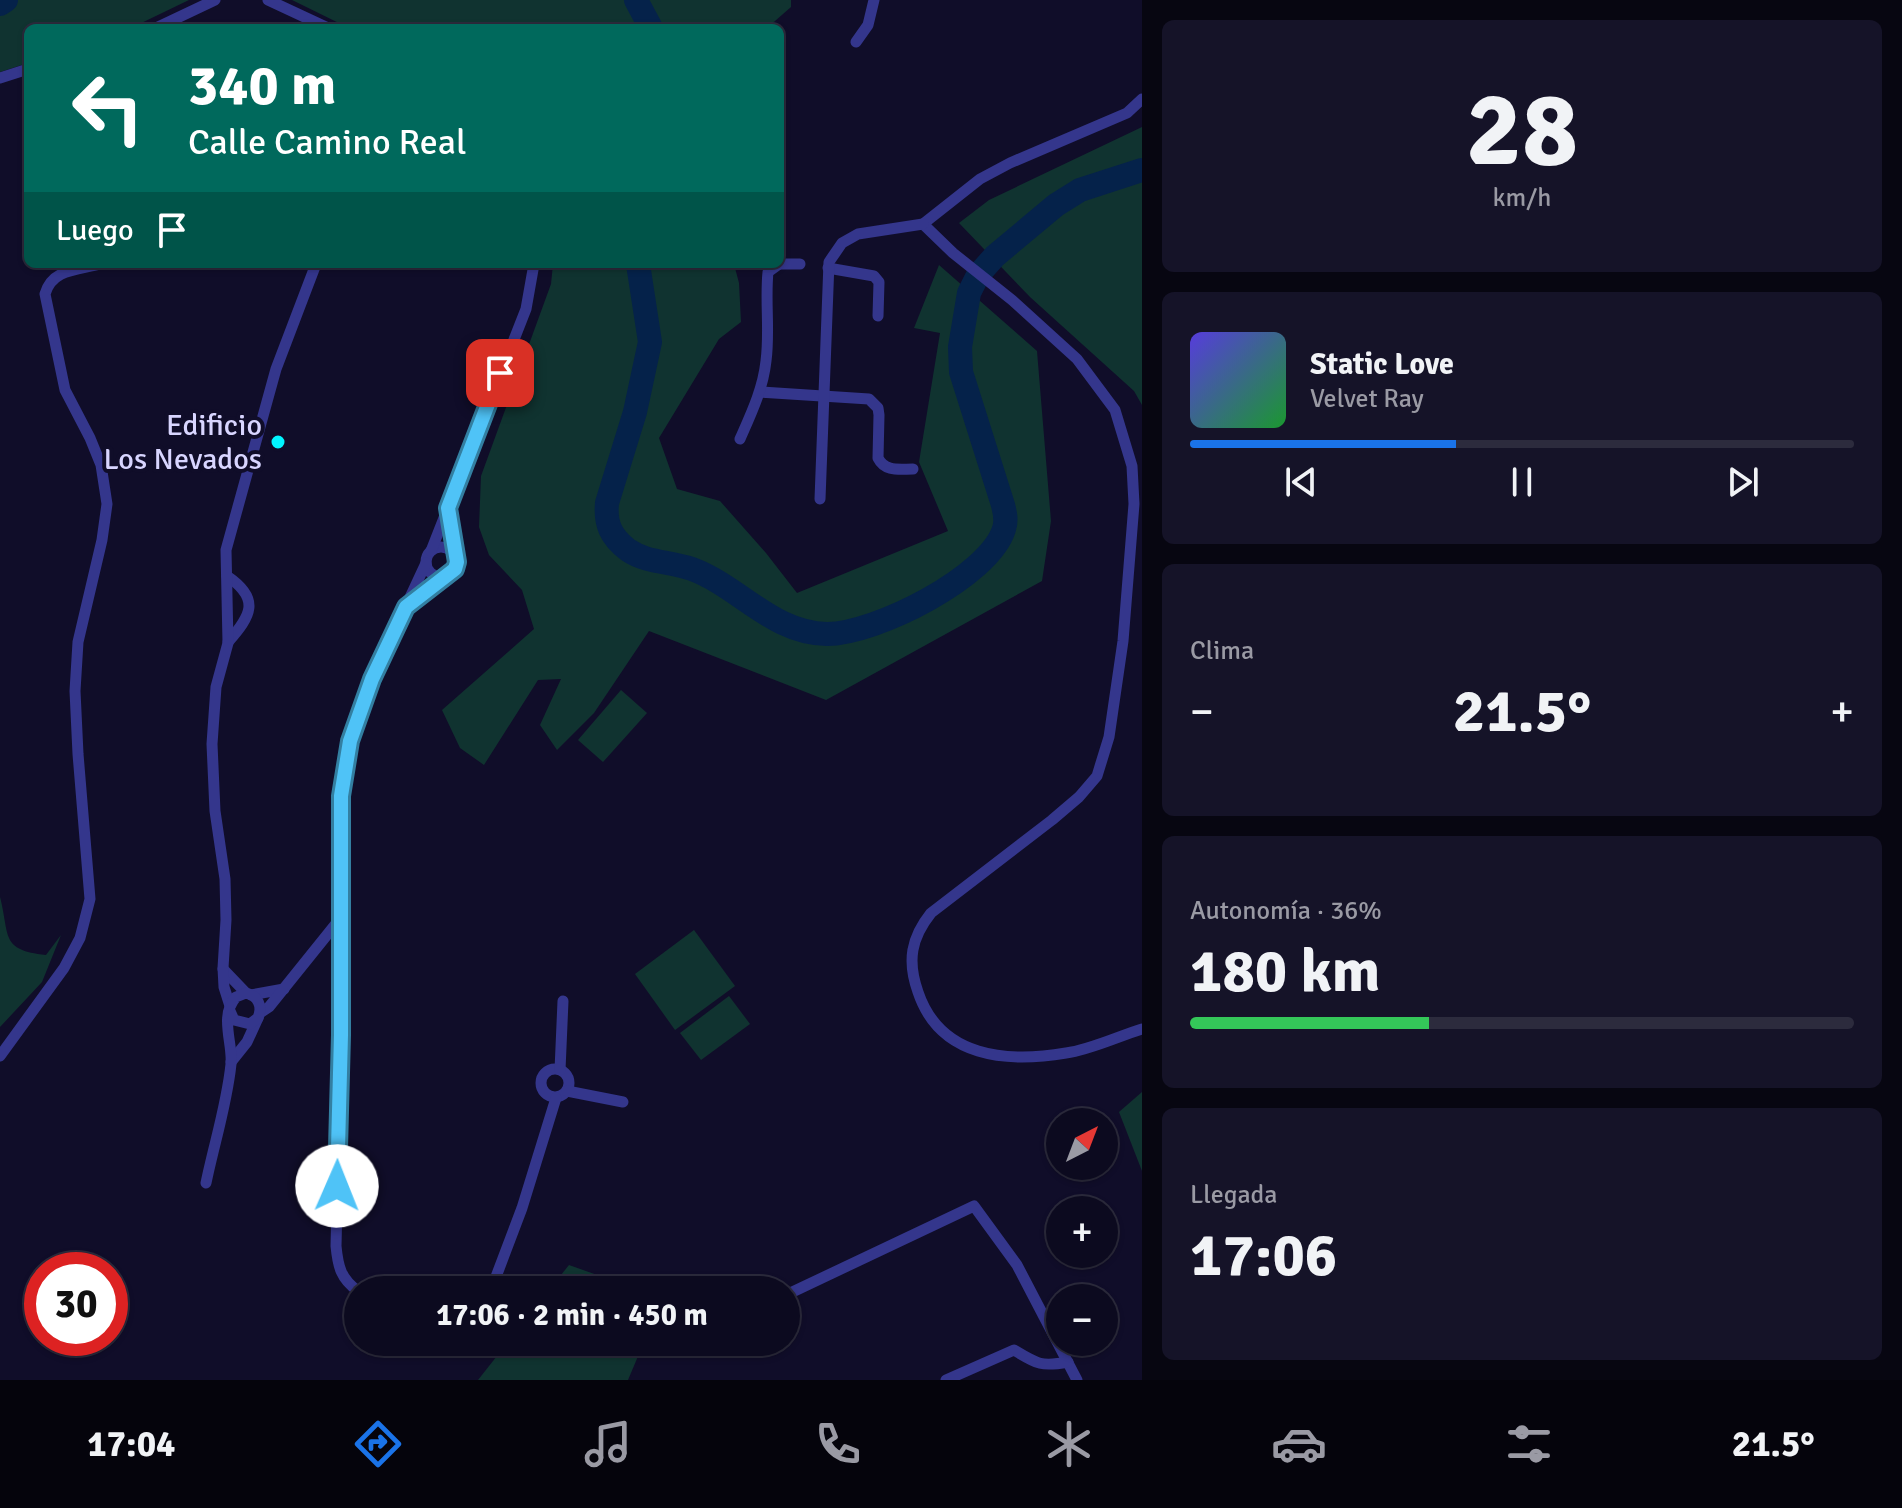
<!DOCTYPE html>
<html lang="es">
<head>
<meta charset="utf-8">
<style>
  :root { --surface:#0c0a1f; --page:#151328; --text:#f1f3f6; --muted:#9a9aa4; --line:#2c2b3d; --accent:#1a73e8 }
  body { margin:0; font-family:Signika,sans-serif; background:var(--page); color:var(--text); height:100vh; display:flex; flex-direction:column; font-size:30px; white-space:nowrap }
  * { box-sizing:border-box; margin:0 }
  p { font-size:26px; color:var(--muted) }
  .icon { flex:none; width:44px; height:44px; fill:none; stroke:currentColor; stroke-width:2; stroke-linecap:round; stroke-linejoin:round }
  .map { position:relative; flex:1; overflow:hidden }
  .side { display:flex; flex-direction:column; gap:20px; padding:20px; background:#070611; width:760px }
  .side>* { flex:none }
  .hud { position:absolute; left:24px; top:24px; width:760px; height:244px; border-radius:12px; box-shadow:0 2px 6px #0004,0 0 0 2px var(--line); background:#00695c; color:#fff; overflow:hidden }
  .needle { width:52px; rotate:42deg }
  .buttons { position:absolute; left:1046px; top:1108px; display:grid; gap:16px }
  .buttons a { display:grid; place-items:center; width:72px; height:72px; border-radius:50%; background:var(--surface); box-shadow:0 2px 6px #0004,0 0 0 2px var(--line); font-size:40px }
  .speed { position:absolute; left:24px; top:1252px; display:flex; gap:16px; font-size:40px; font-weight:700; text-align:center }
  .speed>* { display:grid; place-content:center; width:104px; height:104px; border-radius:50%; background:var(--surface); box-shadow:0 2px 6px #0004,0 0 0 2px var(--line); line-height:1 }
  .speed .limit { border:12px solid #d22; background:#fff; color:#111 }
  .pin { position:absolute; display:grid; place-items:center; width:68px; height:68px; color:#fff; margin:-34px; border-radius:16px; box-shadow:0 4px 12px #0006 }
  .me { position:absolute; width:88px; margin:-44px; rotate:1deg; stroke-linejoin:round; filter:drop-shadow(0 0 6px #0008) }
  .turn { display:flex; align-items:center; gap:28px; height:168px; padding:0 32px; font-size:36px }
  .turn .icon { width:104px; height:104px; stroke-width:2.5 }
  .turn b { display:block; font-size:56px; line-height:68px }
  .then { display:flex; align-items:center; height:76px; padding:0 32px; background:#0003; gap:16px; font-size:30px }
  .big { font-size:60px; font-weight:700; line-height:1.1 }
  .side .card { flex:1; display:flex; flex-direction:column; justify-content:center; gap:12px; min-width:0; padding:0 28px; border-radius:12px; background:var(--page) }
  .side .dial { align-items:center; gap:0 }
  .dial b { font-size:104px; line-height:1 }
  .song { display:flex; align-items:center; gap:24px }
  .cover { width:96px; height:96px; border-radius:12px; background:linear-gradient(135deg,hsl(250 70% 55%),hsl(130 70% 35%)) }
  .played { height:8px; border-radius:4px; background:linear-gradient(90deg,var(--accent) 40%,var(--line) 40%) }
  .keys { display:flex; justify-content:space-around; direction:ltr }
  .heat { display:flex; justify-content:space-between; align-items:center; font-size:44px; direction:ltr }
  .charge { height:12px; border-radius:6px; background:linear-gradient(90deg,#34c759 36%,var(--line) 0) }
  .trip { position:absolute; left:344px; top:1276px; width:456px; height:80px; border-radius:40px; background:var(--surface); box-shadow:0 2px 6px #0004,0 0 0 2px var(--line); font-weight:700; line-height:80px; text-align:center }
  .dock { display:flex; height:128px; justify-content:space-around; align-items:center; background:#05040c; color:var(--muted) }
  .dock .icon { width:56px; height:56px }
  .dock .on { color:var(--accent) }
  .dock b { font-size:36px; color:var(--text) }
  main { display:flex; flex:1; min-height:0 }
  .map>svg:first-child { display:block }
  .green { fill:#103330 }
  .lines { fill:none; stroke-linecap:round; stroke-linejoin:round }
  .river { stroke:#05224a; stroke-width:24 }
  .street { stroke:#34368c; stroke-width:11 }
  .route-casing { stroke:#337fa1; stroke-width:20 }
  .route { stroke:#4fc3f7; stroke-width:14 }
  .poi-dot { fill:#01f5ff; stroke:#100d29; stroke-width:3 }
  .labels { text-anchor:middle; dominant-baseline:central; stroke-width:8; stroke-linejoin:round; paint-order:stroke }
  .poi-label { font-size:30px; fill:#d8d5ff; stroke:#100d29; text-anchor:end }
</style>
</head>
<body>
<main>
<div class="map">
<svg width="1142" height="1380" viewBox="0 0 1142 1380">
  <rect width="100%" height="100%" fill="#100d29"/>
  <g class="green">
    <polygon points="0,0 189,0 131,28 28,28 28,63 0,72"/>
    <polygon points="292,0 791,0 791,7 767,28 349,28"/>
    <polygon points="1142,127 1142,405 1134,391 1030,297 959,223 989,200"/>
    <polygon points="553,264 734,264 739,283 741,322 719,339 659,438 677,489 720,501 766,553 797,593 948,531 919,462 940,333 914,328 939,265 1037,351 1051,521 1042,581 826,700 649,631 594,713 557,750 540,725 561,679 538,680 484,765 460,748 442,710 534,629 522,590 489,555 479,527 481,476 551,284"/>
    <polygon points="621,690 647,713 603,762 578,740"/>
    <path d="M0 897C10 936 0 950 46 955L61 935 42 982 0 1027Z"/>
    <polygon points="694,930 735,986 675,1030 635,974"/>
    <polygon points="729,996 750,1024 701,1060 680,1033"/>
    <polygon points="1142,1092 1142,1171 1119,1112"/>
    <polygon points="569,1265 631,1287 633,1290 549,1290"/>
    <polygon points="508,1342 644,1342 628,1380 478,1380"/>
  </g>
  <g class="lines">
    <g class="river">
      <polyline points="636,0 651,28"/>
      <polyline points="0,4 6,0"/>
      <path d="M638 264 650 342 635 412 607 503C605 524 611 537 628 550 647 563 670 561 692 569 740 587 772 633 827 634 875 634 989 577 1004 529 1007 520 1005 513 1003 505L961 372 960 347 969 293 978 275 995 256 1056 205 1080 190 1142 170"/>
    </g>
    <g class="street">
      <polyline points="268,0 328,28"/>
      <polyline points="156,28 215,0"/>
      <polyline points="856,42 868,25 874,0"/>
      <polyline points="0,78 28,69"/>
      <path d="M1142 99 1127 113 1010 163 980 179 923 224 953 253 1012 300 1077 359 1115 410 1132 466 1134 504 1123 641 1109 737 1097 776 1079 797 1052 820 931 913C911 938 907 961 918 992 940 1058 1007 1063 1066 1053 1090 1050 1119 1036 1142 1029"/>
      <polyline points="780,264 800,264"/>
      <polyline points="828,268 874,276 879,282 878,316"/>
      <path d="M760 392 869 399 878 408 879 415 878 458C885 472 899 469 913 469"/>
      <path d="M740 439C751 414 763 389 766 361 770 331 765 301 768 272L779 264"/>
      <polyline points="820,499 829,262 842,243 858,234 923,224"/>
      <polyline points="448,509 455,555"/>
      <circle cx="441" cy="562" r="15"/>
      <polyline points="431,551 526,309 534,264"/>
      <path d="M227 576C261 599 251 616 228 642"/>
      <polyline points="407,607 448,577"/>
      <polyline points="223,969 246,993"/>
      <polyline points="251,995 284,989"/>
      <polyline points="230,1006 224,987 223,968 226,920 225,879 215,811 212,744 216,687 228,643 226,550 276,369 316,264"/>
      <polyline points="260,1013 269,1007 339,920"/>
      <path d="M0 1056 64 968 80 938 90 899 78 754 75 691 78 642 102 540 107 504 101 465 90 438 65 390 45 294C52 269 77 270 100 264"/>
      <polyline points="231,1062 247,1042 258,1018"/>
      <circle cx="555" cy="1083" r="14"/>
      <polyline points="560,1070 563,1001"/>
      <polyline points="567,1091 623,1102"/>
      <path d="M206 1183C214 1144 227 1104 231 1064 233 1043 219 1016 236 997L246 993C258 996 263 1006 258 1018L250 1024 234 1020 230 1011"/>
      <polyline points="491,1290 522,1208 556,1098"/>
      <path d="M358 1291C341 1279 338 1267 336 1246L341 1035V796L350 741 372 679 426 563"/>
      <polyline points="786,1295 974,1206 1017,1265 1077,1380"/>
      <path d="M946 1380 1014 1350C1037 1364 1041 1367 1068 1362"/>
    </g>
  </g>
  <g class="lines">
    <g class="route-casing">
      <polyline id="route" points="337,1186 341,1035 341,796 350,741 372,679 406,607 455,569 457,562 448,508 500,373"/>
    </g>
    <use href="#route" class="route"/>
  </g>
  <circle class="poi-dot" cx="278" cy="442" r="8"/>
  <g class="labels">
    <g class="poi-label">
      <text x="262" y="425">Edificio<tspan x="262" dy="34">Los Nevados</tspan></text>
    </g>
  </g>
</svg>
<div class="buttons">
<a><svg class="needle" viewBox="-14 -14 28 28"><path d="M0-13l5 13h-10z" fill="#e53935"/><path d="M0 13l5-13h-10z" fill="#9a9aa4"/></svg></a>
<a>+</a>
<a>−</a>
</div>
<div class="speed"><div class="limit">30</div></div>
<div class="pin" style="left:500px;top:373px;background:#d93025"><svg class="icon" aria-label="arrive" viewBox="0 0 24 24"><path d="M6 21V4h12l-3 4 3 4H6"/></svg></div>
<svg class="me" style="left:337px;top:1186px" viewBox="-20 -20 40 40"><circle r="19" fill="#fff"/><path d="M0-13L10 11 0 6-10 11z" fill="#4fc3f7"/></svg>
<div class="trip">17:06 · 2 min · 450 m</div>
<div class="hud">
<div class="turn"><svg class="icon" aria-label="left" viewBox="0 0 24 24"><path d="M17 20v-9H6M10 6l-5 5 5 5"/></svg><div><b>340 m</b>Calle Camino Real</div></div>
<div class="then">Luego<svg class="icon" aria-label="arrive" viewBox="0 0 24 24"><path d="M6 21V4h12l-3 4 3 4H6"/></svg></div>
</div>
</div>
<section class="side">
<div class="card dial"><b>28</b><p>km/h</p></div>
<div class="card">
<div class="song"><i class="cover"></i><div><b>Static Love</b><p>Velvet Ray</p></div></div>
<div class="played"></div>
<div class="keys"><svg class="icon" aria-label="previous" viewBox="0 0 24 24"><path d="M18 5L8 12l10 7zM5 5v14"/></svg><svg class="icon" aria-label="pause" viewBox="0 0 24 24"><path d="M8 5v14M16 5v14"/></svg><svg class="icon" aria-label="next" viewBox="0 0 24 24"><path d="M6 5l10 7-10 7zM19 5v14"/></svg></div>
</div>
<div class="card"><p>Clima</p>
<div class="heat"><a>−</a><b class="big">21.5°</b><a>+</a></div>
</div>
<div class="card"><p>Autonomía · 36%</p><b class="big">180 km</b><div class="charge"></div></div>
<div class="card"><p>Llegada</p><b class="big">17:06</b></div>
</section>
</main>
<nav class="dock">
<b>17:04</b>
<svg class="icon on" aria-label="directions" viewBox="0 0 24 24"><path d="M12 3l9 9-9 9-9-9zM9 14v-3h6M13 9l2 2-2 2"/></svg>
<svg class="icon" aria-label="music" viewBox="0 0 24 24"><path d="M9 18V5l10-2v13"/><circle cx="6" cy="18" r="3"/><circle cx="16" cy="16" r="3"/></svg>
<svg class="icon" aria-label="phone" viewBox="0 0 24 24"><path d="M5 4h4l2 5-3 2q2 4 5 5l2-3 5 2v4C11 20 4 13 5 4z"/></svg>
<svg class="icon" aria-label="climate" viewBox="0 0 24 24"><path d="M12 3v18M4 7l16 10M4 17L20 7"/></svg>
<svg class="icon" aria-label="car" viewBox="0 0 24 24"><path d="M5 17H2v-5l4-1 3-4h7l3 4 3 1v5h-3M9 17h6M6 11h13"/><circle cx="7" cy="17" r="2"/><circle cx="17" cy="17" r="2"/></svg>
<svg class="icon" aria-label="filters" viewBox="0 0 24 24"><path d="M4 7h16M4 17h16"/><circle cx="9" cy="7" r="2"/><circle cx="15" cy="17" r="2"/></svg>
<b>21.5°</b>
</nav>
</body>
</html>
